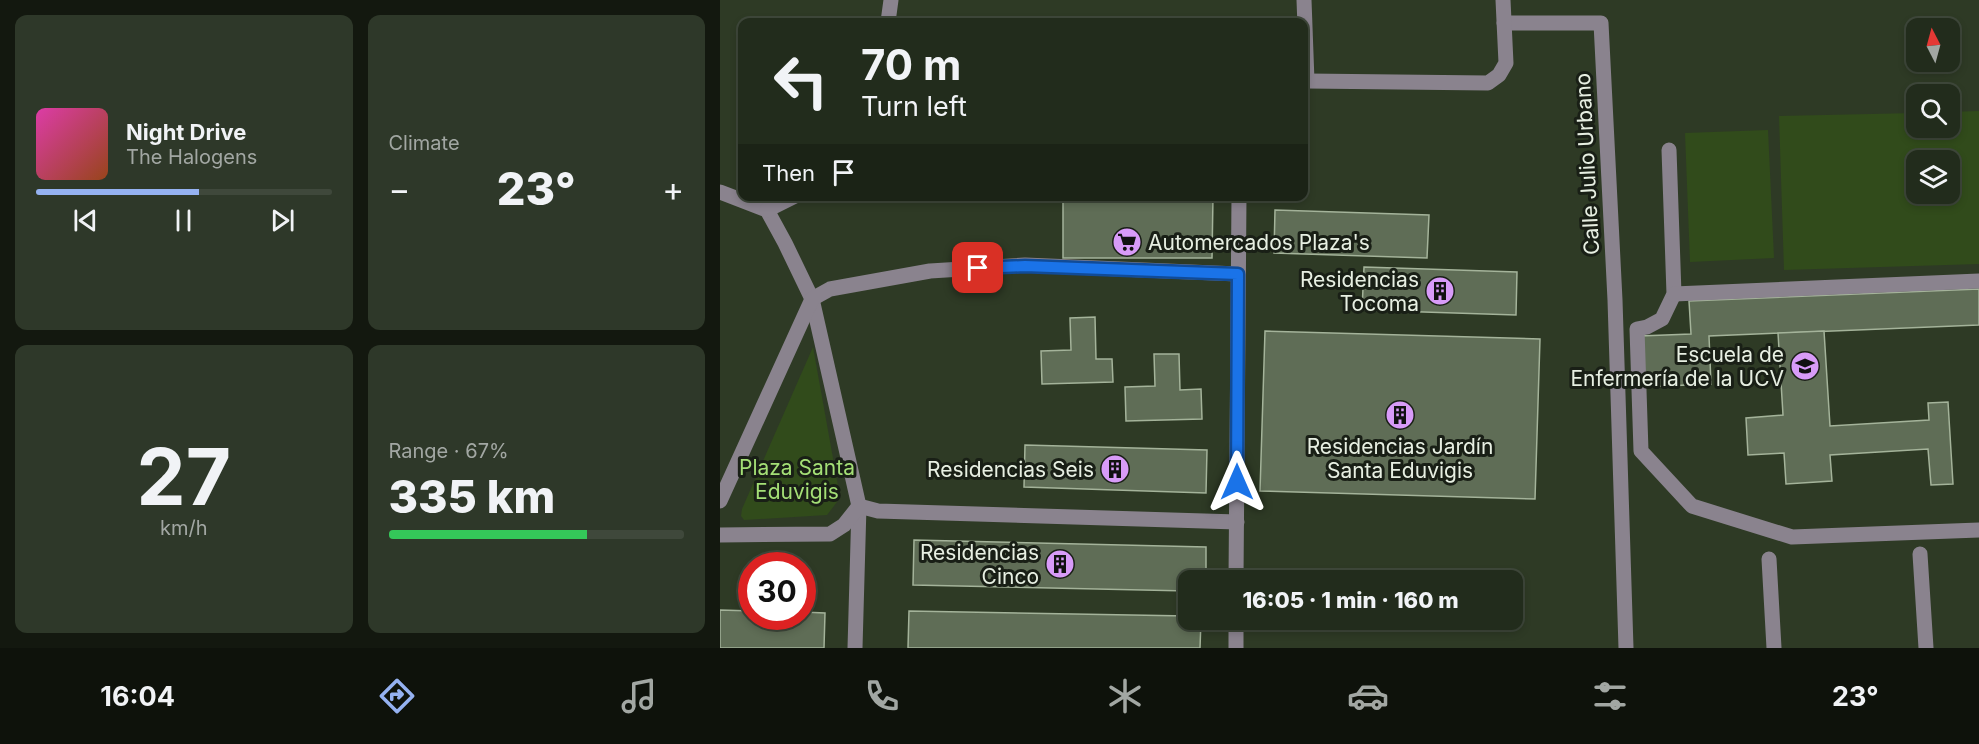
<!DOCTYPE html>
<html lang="en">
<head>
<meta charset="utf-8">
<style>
  :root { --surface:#222c1c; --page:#2e3829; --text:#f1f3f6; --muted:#a2a7a3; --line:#3f483b; --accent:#95b2f1 }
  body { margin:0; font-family:Inter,sans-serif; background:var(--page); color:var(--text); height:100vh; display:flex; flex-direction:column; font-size:22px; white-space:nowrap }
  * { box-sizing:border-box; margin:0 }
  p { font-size:20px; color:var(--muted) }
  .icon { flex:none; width:33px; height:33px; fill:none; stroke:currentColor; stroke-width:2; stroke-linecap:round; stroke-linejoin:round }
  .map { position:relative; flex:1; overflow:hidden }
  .drawer { display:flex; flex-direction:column; gap:15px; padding:15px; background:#13180f; width:720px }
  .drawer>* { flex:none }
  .banner { position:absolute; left:18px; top:18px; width:570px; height:183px; border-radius:12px; box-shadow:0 3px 9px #0003,0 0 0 2px var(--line); background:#222c1c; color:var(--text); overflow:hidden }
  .needle { width:39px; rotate:354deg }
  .tools { position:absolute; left:1186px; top:18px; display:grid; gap:12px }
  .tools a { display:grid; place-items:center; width:54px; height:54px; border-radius:12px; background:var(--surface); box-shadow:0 3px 9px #0003,0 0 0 2px var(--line); font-size:30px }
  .speed { position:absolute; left:18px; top:552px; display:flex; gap:12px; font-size:30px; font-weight:700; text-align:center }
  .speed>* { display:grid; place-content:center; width:78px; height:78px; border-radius:50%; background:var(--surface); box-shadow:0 3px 9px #0003,0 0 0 2px var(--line); line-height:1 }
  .speed .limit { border:9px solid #d22; background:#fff; color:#111 }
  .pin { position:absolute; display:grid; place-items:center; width:51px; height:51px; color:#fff; margin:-26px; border-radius:12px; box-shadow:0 3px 9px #0006 }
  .me { position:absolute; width:66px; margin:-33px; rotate:0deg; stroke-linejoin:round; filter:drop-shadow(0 0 4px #0008) }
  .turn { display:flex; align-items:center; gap:21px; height:126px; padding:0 24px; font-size:27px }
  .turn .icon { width:78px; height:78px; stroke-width:2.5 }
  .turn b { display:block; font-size:42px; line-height:51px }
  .then { display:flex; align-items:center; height:57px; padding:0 24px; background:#0003; gap:12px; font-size:22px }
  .big { font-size:45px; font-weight:800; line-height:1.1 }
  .drawer .widget { flex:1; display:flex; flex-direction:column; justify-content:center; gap:9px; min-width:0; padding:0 21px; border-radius:12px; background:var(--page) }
  .drawer .dial { align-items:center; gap:0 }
  .dial b { font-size:78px; line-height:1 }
  .song { display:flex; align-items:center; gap:18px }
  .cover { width:72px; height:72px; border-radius:9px; background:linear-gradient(135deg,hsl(320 70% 55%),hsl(20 70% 35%)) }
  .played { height:6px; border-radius:3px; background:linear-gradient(90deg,var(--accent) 55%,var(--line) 55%) }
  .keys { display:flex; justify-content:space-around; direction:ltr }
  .heat { display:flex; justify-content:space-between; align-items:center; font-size:33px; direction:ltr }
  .charge { height:9px; border-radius:4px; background:linear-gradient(90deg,#34c759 67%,var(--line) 0) }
  .drawer .tiles { flex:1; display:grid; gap:15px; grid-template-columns:repeat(2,1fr) }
  .trip { position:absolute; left:458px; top:570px; width:345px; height:60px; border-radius:12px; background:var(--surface); box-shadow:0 3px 9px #0003,0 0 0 2px var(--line); font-weight:800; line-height:60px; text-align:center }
  .tab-bar { display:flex; height:96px; justify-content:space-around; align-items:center; background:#0e120b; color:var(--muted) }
  .tab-bar .icon { width:42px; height:42px }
  .tab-bar .current { color:var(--accent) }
  .tab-bar b { font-size:27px; color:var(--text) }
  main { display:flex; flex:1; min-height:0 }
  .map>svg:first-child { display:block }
  .green { fill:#314b1b; fill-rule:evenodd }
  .building { fill:#5f6d56; stroke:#a4b39a; stroke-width:1.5 }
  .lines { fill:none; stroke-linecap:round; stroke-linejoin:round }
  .minor { stroke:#8a838e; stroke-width:15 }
  .route-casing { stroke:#114b97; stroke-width:15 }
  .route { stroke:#1a73e8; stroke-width:10 }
  .labels { text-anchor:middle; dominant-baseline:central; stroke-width:6; stroke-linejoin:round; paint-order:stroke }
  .street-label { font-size:21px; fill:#e7efe2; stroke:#191f16 }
  .poi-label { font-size:21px; fill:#e7efe2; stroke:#191f16; text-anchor:end }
  .park-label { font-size:21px; fill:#a4df76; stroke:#191f16 }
</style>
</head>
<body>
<main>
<section class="drawer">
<div class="tiles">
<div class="widget">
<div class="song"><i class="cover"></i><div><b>Night Drive</b><p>The Halogens</p></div></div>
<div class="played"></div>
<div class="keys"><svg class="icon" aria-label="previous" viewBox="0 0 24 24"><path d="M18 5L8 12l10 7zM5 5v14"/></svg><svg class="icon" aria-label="pause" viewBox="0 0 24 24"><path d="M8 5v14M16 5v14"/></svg><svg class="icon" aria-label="next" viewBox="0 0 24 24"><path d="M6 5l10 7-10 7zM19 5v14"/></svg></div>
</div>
<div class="widget"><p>Climate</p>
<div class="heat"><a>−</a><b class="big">23°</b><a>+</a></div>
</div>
<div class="widget dial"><b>27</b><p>km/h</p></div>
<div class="widget"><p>Range · 67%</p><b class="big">335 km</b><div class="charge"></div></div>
</div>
</section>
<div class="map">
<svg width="1259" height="648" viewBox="0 0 1259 648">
  <rect width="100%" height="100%" fill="#2e3a25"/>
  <g class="green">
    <path d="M1259 111V264L1064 270 1059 116 1197 113V128H1230V112ZM1197 160H1230V194H1197Z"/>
    <polygon points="1048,130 1054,258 970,262 965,133"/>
    <polygon points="93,347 118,486 117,502 107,515 24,520 21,516 22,509"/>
  </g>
  <g class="building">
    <polygon points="343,196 493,196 492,258 343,258"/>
    <polygon points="555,210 709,215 707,258 554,253"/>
    <polygon points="644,267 797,272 796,315 642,310"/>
    <polygon points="1259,289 1259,325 989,336 991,384 922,387 920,336 971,334 969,301"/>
    <polygon points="375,317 376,359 392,359 393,382 322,384 321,351 351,350 350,318"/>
    <polygon points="545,331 820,339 815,499 540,491"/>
    <polygon points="1104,331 1110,426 1209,420 1208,403 1228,402 1233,484 1211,485 1208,449 1110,455 1112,481 1066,484 1064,453 1028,455 1026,418 1063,415 1058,333"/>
    <polygon points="434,354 459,354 460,390 481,389 482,419 406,421 405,387 435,386"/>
    <polygon points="305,445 487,450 486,493 304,487"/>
    <polygon points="194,540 486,547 486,580 468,580 468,591 193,585"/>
    <polygon points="0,610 32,611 32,616 82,616 82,612 105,613 104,648 0,648"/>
    <polygon points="189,611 468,616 468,620 481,620 480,648 188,648"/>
  </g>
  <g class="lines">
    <g class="minor">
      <polyline points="584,0 587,81"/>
      <polyline points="168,22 171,0"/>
      <polyline points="784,23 881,23 895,300 906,648"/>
      <polyline points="587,81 768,83 779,75 786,63 783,0"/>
      <polyline points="949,150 954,294 942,319 927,327 917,329 921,451 972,506 1072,537 1259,530"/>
      <polyline points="0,192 47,210 65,243 92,299 139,506 135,648"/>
      <polyline points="47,210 75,196"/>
      <polyline points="954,294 1259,281"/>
      <polyline points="0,501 92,299 110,289 210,271 305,265 518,274"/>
      <polyline points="0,535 110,534 124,525 139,506 158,511 517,522"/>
      <polyline points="1200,554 1206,648"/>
      <polyline points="1049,559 1054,648"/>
      <polyline points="516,580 519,196"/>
      <polyline points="516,648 516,620"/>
    </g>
  </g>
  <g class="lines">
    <g class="route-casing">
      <polyline id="route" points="258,268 305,266 518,274 517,482"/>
    </g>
    <use href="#route" class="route"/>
  </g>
  <defs>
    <g id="supermarket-disc" transform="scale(1.5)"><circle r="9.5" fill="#d89bf8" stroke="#191f16"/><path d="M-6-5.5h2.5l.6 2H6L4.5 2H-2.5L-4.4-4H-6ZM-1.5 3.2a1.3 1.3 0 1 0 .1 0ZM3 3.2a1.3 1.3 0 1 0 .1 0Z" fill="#111"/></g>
    <g id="building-disc" transform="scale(1.5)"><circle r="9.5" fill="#d89bf8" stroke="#191f16"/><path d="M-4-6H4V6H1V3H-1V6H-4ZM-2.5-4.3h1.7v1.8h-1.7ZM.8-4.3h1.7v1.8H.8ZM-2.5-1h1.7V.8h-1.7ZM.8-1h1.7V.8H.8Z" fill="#111"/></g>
    <g id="university-disc" transform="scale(1.5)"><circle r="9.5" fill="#d89bf8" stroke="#191f16"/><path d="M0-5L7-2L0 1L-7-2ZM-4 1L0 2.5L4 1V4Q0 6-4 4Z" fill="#111"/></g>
  </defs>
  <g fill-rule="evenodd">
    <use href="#supermarket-disc" x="407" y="242"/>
    <use href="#building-disc" x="720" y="291"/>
    <use href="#university-disc" x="1085" y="366"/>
    <use href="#building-disc" x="680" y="415"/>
    <use href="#building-disc" x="395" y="469"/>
    <use href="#building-disc" x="340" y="564"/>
  </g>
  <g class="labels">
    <g class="street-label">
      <text transform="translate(867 164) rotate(-93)">Calle Julio Urbano</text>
    </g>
    <g class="poi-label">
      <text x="428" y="242" text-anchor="start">Automercados Plaza's</text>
      <text x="699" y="279">Residencias<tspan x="699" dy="24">Tocoma</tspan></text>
      <text x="1064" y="354">Escuela de<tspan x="1064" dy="24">Enfermería de la UCV</tspan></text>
      <text x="680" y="446" text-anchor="middle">Residencias Jardín<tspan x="680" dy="24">Santa Eduvigis</tspan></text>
      <text x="374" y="469">Residencias Seis</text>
      <text x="319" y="552">Residencias<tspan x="319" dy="24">Cinco</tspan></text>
    </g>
    <g class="park-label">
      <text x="77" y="467">Plaza Santa<tspan x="77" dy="24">Eduvigis</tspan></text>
    </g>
  </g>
</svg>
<div class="tools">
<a><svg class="needle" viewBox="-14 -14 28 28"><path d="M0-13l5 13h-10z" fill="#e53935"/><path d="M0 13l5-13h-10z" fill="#a2a7a3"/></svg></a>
<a><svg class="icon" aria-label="search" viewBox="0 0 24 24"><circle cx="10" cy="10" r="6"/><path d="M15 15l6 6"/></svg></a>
<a><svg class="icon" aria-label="layers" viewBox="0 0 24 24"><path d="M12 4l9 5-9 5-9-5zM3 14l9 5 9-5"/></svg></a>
</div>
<div class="speed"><div class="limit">30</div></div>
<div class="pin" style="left:258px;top:268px;background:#d93025"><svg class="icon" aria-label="arrive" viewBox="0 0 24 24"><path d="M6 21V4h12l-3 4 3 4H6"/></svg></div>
<svg class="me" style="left:517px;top:482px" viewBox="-20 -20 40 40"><path d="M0-17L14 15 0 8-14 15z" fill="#1a73e8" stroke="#fff" stroke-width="4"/></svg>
<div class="trip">16:05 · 1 min · 160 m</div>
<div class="banner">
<div class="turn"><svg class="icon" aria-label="left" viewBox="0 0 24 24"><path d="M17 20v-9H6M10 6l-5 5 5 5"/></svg><div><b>70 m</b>Turn left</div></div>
<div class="then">Then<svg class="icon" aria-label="arrive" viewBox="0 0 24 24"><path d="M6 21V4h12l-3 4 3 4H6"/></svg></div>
</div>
</div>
</main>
<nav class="tab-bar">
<b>16:04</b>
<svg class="icon current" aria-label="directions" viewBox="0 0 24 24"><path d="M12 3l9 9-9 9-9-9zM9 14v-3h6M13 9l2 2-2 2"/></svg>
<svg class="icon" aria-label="music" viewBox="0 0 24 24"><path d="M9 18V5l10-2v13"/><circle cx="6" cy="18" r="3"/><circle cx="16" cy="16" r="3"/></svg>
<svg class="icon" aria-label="phone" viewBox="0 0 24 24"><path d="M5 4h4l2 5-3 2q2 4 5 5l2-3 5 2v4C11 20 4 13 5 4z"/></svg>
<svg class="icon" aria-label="climate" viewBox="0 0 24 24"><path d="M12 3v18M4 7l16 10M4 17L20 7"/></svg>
<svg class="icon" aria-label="car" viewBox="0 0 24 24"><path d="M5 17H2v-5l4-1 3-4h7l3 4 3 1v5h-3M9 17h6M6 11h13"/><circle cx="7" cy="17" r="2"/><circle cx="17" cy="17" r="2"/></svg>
<svg class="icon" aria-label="filters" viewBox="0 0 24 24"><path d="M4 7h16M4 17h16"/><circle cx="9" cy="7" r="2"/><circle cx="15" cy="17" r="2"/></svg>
<b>23°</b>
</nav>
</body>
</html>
